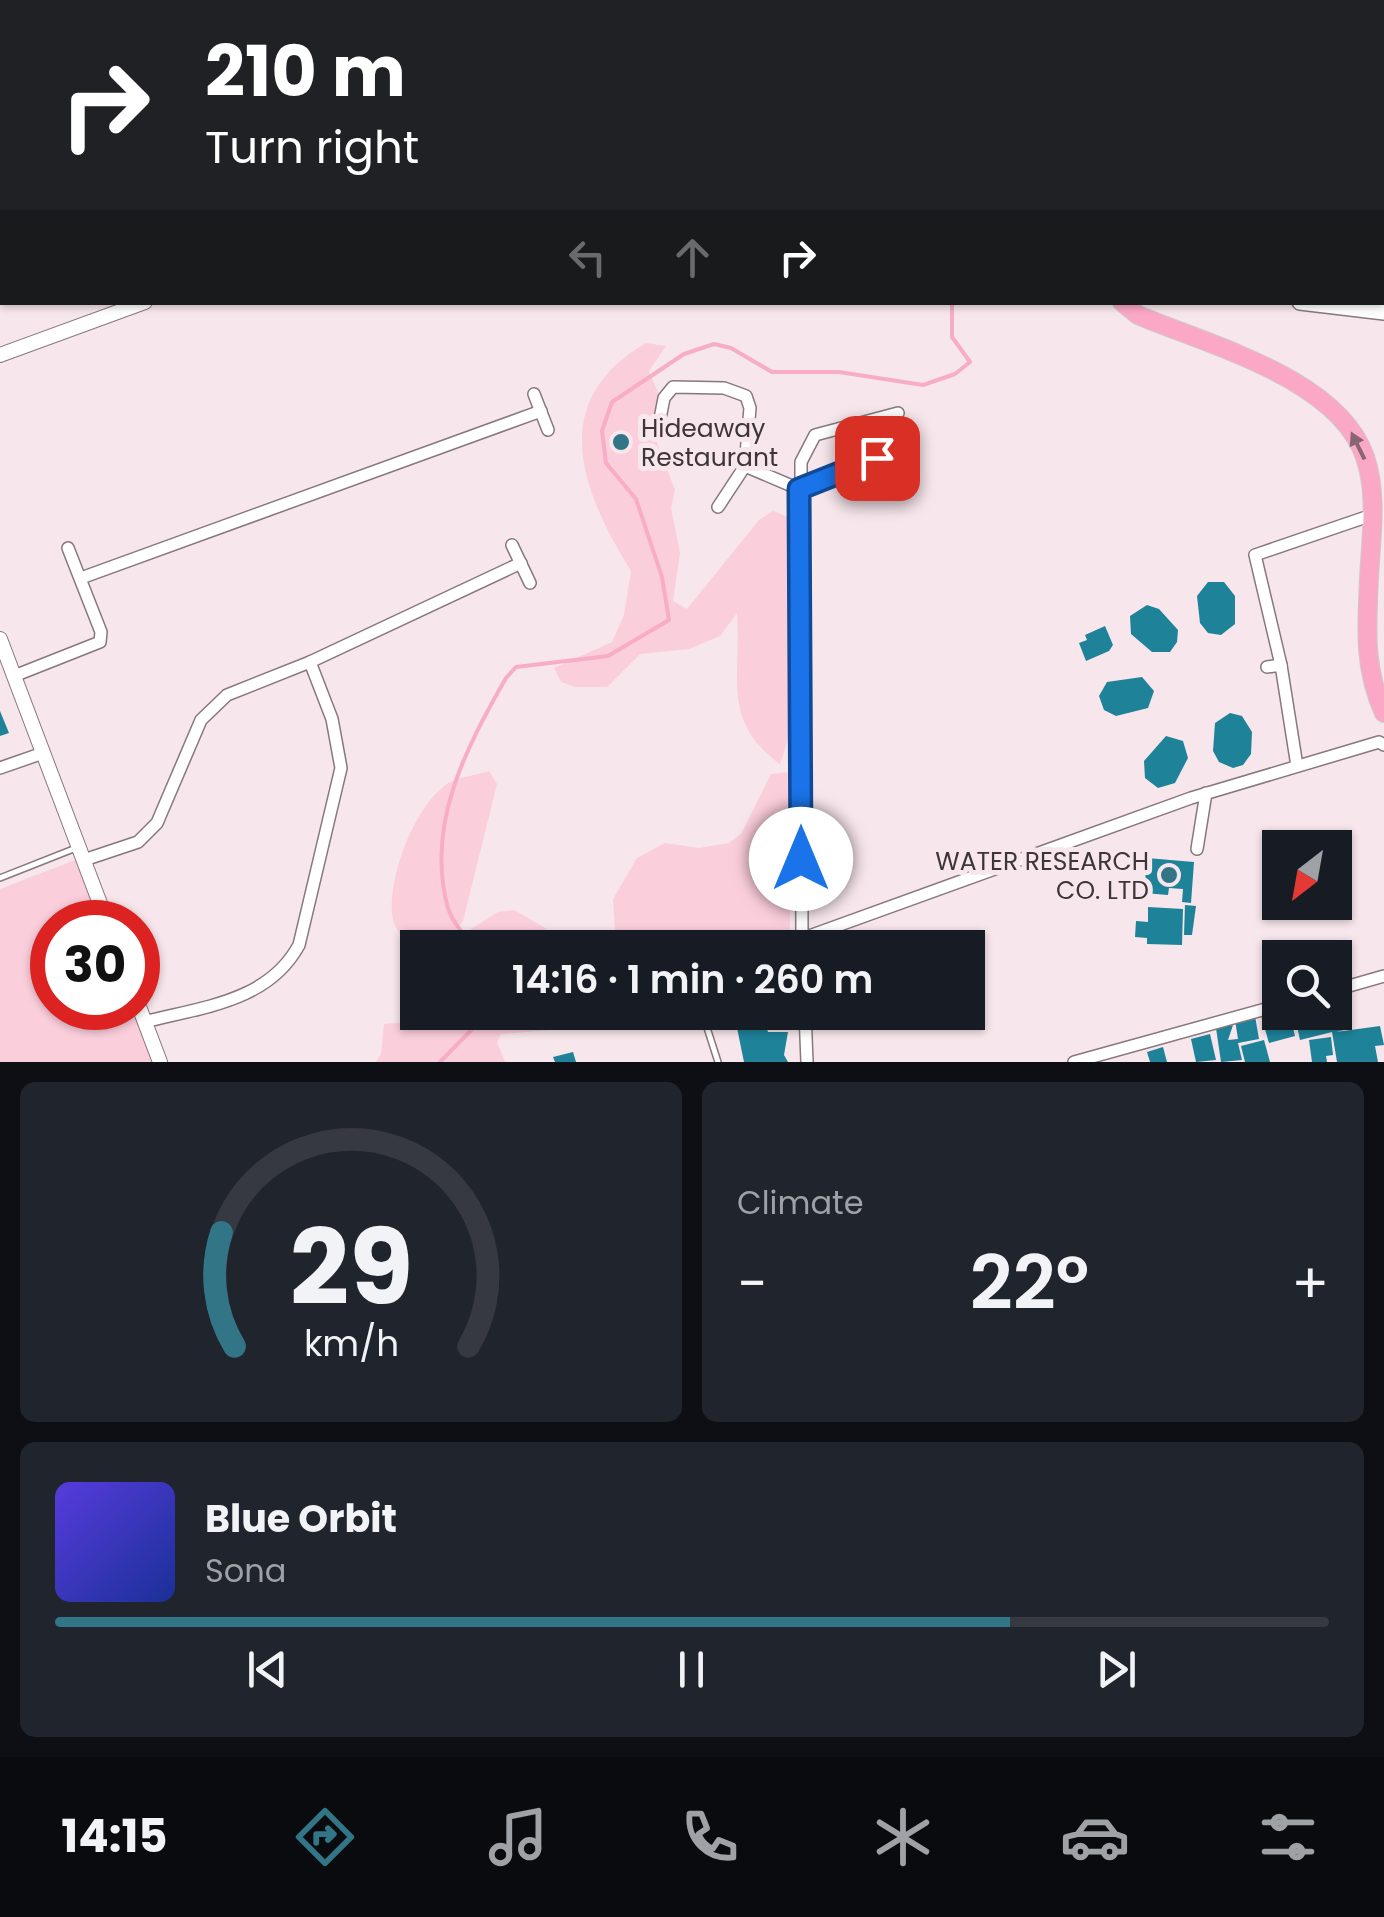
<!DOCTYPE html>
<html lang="en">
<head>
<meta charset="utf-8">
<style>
  :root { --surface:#171b24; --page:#20242c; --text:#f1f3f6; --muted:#9ea1a6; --line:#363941; --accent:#327586 }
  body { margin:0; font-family:Poppins,sans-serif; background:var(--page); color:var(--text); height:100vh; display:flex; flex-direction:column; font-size:38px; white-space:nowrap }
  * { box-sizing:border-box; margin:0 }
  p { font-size:32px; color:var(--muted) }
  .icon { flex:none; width:55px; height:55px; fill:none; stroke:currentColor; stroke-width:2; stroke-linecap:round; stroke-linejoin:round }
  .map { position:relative; height:1062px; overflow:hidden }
  .drawer { display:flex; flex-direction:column; gap:20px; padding:20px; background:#0d0f14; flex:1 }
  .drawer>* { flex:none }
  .top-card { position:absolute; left:0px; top:0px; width:1385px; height:305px; box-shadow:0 2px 8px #0004; background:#202124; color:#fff; overflow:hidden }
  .needle { width:65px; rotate:211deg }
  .buttons { position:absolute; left:1262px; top:830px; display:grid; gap:20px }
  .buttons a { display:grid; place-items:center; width:90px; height:90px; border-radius:0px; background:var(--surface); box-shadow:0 2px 8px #0004; font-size:50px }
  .speed { position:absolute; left:30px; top:900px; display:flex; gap:20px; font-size:50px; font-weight:700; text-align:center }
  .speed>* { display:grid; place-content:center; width:130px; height:130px; border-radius:50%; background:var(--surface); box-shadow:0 2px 8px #0004; line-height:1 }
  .speed .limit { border:15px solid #d22; background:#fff; color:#111 }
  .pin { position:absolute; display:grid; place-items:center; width:85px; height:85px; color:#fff; margin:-42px; border-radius:20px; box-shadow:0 5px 15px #0006 }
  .me { position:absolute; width:110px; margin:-55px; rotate:0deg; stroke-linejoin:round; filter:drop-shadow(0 0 8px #0008) }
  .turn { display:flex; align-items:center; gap:35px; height:210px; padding:0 40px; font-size:45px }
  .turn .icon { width:130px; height:130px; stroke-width:2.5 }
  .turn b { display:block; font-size:70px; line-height:85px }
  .lanes { display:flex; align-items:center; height:95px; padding:0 40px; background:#0003; justify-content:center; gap:50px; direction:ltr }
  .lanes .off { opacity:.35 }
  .big { font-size:75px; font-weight:600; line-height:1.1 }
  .drawer .card { flex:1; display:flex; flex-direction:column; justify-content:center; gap:15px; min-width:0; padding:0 35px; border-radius:15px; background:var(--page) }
  .drawer .dial { align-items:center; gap:0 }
  .dial svg { height:260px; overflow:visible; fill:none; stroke:var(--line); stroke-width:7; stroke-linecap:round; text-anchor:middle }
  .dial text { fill:var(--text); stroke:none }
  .song { display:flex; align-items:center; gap:30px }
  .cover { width:120px; height:120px; border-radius:15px; background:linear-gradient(135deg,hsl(250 70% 55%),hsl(230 70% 35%)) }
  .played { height:10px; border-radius:5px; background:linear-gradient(90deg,var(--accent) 75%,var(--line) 75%) }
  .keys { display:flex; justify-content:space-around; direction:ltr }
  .heat { display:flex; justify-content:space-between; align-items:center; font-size:55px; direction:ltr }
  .drawer .tiles { flex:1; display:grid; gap:20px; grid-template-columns:1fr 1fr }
  .card:last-child { grid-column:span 2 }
  .trip { position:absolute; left:400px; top:930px; width:585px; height:100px; border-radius:0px; background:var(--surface); box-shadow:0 2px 8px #0004; font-weight:600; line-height:100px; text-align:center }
  .tabs { display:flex; height:160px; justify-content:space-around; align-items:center; background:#090b0e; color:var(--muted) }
  .tabs .icon { width:70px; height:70px }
  .tabs .current { color:var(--accent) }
  .tabs b { font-size:45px; color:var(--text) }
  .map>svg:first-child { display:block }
  .green { fill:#fbcedc }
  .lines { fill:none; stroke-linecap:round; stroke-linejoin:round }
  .stream { stroke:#f8adc7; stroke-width:4 }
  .building { fill:#1e8299 }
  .service-casing { stroke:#87787d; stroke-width:8 }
  .minor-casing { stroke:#87787d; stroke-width:14 }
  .tertiary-casing { stroke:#87787d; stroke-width:16 }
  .secondary-casing { stroke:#87787d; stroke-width:18 }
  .trunk-casing { stroke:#cdcbcb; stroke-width:20 }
  .service { stroke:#fff; stroke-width:5 }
  .minor { stroke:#fff; stroke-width:11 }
  .tertiary { stroke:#fff; stroke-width:14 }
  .secondary { stroke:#fff; stroke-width:15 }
  .trunk { stroke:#faa8c6; stroke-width:18 }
  .oneway { fill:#896471 }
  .route-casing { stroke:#114b97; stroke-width:25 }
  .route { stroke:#1a73e8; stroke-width:18 }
  .poi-dot { fill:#327586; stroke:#f7e6eb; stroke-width:4 }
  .labels { text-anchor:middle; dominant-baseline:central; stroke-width:10; stroke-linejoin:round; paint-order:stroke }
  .poi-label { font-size:25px; fill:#3d3638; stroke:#f7e6eb; text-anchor:start }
</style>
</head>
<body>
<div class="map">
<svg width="1384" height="1062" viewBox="0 0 1384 1062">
  <rect width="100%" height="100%" fill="#f7e6eb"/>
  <g class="green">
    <path d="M646 343 666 346 649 371 661 400 652 430 675 490 671 508 680 553 673 601 687 609 759 520 773 511 788 517C803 588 806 696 780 764 720 720 742 677 737 613L720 636 689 649 640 654 607 687H575L561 682 554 668 612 642 624 615 631 571C581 490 546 401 646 343Z"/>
    <path d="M489 771 497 784 463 921 442 945 412 947C402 937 394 929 392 914 389 875 413 811 444 786 454 778 476 775 489 771Z"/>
    <polygon points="789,772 790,947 608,947 616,944 613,899 637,858 665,843 699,848 729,843 741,834 771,774"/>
    <polygon points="78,859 101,922 52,922 52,1008 133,1008 153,1062 0,1062 0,889"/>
    <polygon points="514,910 578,947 482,947 468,931 498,912"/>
    <path d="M447 1012H618V1013L576 1028 501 1034 497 1042 505 1062H376L381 1054 384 1024C407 1021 427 1027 447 1019Z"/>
  </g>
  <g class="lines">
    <g class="stream">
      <polyline points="1003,0 1006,2"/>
      <polyline points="217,2 218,0"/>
      <polyline points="0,82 2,82"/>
      <path d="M474 948C465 936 452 922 448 908 425 825 466 748 506 678L516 667 608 656 669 620 662 577 636 499 606 463 602 431 612 402 684 354 714 344 731 348 772 372H839L923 385 955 374 970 362 952 337V302"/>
      <polyline points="440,1062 489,1012"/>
    </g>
  </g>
  <g class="building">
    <polygon points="1208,582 1224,582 1235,596 1235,624 1221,635 1208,633 1200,623 1197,596"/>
    <polygon points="1147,605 1159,609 1178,630 1177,642 1170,652 1152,652 1131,634 1130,616"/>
    <polygon points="1105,626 1113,645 1109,651 1086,661 1079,643 1087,640 1085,635"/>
    <polygon points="1142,677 1154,691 1148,708 1116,716 1104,710 1099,696 1107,682"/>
    <polygon points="0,711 9,733 0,736"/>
    <polygon points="1230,713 1242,716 1252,732 1251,754 1243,765 1233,768 1219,762 1213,751 1215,723"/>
    <polygon points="1166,736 1183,741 1188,758 1175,783 1158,788 1145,778 1144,761"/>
    <polygon points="1147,858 1194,862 1191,903 1182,902 1183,889 1169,888 1168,895 1144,893"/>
    <polygon points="1185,905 1196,906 1192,935 1184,935"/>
    <polygon points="1148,907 1183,909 1182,945 1147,944 1147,938 1135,937 1136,921 1148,922"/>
    <polygon points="1345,991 1352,1028 1336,1032 1380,1026 1384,1045 1375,1046 1378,1062 1337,1062 1332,1032 1300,1040 1294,1012 1322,1012 1325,1023 1323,1012 1335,1012 1335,992"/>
    <polygon points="1280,1006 1280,1012 1289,1012 1295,1036 1269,1043 1260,1012"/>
    <polygon points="744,1012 783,1012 785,1016 765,1023 768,1032 788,1032 784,1055 788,1062 744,1062 736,1023 746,1018"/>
    <polygon points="1255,1016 1259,1039 1238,1043 1242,1060 1221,1062 1216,1028 1233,1025 1228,1040 1238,1039 1235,1020"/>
    <polygon points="1210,1034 1216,1060 1196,1062 1191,1039"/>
    <polygon points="1331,1037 1333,1055 1326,1056 1327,1062 1312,1062 1309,1040"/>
    <polygon points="1264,1040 1270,1062 1245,1062 1241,1046"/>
    <polygon points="1163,1047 1167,1062 1150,1062 1147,1052"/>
    <polygon points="573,1052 576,1062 555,1062 553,1057"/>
  </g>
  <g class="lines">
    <g class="service-casing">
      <g id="service">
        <polyline points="0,878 76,848"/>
        <polyline points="702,1012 718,1062"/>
      </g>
    </g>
    <g class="minor-casing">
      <g id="minor">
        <polyline points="534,394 548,430"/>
        <polyline points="658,429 664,398 673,387 724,388 746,396 750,408 745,466 718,507"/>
        <polyline points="745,466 799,489 877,458"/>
        <polyline points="512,545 530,583"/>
        <polyline points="81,578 541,411"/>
        <polyline points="1281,665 1255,555 1372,515"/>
        <polyline points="1267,667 1281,665 1297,766"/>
        <polyline points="14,676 100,642 101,632 68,548"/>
        <polyline points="0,768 43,753"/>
        <polyline points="1197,849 1206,793"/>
        <polyline points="84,860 138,842 157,823 201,720 227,695 310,662 521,563"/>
        <polyline points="801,939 1191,798 1379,742 1384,745"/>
        <polyline points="802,948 801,462 815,435 898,413"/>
        <polyline points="1335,990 1384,976"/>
        <polyline points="805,1012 807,1062"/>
        <path d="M144 1022C202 1007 268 1002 299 945L341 768 332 719 310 662"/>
        <polyline points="1074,1062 1280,1005"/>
      </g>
    </g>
    <g class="tertiary-casing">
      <g id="tertiary">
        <polyline points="330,2 333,0"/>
        <polyline points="0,355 145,302"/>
        <polyline points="0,639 107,922"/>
        <polyline points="138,1004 160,1062"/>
      </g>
    </g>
    <g class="secondary-casing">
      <g id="secondary">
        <polyline points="1382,133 1384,131"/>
        <polyline points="1382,295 1384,295"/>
        <polyline points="1300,302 1384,312"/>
      </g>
    </g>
    <g class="trunk-casing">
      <path id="trunk" d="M1122 302 1138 315C1208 345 1338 378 1365 457 1378 495 1371 538 1369 578 1367 627 1363 667 1384 713"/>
    </g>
    <use href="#service" class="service"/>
    <use href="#minor" class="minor"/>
    <use href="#tertiary" class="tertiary"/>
    <use href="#secondary" class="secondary"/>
    <use href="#trunk" class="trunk"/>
  </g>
  <defs><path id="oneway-solid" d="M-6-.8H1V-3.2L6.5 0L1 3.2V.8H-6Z" transform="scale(2.5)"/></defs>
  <use class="oneway" href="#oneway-solid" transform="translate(1358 446) rotate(-116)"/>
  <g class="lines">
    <g class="route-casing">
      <polyline id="route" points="801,859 799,489 877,458"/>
    </g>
    <use href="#route" class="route"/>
  </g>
  <g class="poi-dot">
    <circle cx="621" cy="442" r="10"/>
    <circle cx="1169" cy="875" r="10"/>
  </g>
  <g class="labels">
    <g class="poi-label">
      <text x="641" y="428">Hideaway<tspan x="641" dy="29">Restaurant</tspan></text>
      <text x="1149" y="861" text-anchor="end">WATER RESEARCH<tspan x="1149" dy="29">CO. LTD</tspan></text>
    </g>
  </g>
</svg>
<div class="buttons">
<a><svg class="needle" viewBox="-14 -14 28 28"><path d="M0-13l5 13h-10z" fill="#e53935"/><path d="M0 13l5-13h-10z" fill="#9ea1a6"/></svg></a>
<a><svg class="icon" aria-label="search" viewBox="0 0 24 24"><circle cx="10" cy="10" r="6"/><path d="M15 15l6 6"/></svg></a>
</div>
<div class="speed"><div class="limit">30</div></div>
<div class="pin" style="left:877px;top:458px;background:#d93025"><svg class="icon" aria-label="arrive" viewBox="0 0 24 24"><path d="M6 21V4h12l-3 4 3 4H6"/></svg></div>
<svg class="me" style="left:801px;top:859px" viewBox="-20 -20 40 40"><circle r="19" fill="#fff"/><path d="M0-13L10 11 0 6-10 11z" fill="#1a73e8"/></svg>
<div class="trip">14:16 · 1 min · 260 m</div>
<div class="top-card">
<div class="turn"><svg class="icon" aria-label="right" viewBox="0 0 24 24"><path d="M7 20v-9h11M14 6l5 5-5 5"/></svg><div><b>210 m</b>Turn right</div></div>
<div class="lanes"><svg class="icon off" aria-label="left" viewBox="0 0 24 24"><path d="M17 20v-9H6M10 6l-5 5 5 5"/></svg><svg class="icon off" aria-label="ahead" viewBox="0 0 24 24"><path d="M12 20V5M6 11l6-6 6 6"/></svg><svg class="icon" aria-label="right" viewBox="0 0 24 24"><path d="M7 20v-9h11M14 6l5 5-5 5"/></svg></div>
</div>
</div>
<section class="drawer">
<div class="tiles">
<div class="card dial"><svg viewBox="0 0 100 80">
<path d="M14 69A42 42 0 1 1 86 69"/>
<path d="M14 69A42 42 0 0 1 10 34" stroke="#327586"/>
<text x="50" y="56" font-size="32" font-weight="700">29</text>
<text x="50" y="72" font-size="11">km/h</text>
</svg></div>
<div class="card"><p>Climate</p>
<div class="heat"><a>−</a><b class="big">22°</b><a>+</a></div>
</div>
<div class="card">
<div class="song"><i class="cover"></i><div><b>Blue Orbit</b><p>Sona</p></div></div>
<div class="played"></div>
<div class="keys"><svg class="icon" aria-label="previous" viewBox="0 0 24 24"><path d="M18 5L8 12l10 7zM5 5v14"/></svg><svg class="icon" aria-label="pause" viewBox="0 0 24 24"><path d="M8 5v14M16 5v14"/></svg><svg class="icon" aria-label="next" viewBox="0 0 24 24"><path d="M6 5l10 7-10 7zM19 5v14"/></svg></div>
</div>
</div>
</section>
<nav class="tabs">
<b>14:15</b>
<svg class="icon current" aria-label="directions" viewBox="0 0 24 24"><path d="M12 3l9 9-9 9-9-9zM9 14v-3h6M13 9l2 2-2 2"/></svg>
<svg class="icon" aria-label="music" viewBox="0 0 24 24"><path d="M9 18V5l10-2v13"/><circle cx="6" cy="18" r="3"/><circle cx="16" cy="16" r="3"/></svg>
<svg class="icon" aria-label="phone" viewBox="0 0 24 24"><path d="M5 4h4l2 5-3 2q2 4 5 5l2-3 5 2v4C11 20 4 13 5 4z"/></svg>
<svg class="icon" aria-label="climate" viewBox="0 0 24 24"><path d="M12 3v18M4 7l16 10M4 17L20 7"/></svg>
<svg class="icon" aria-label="car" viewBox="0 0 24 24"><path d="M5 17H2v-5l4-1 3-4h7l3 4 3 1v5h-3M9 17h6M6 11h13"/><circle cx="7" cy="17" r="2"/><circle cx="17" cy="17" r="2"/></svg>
<svg class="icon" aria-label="filters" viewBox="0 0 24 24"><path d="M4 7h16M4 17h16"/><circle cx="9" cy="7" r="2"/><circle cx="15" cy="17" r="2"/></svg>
</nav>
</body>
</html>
